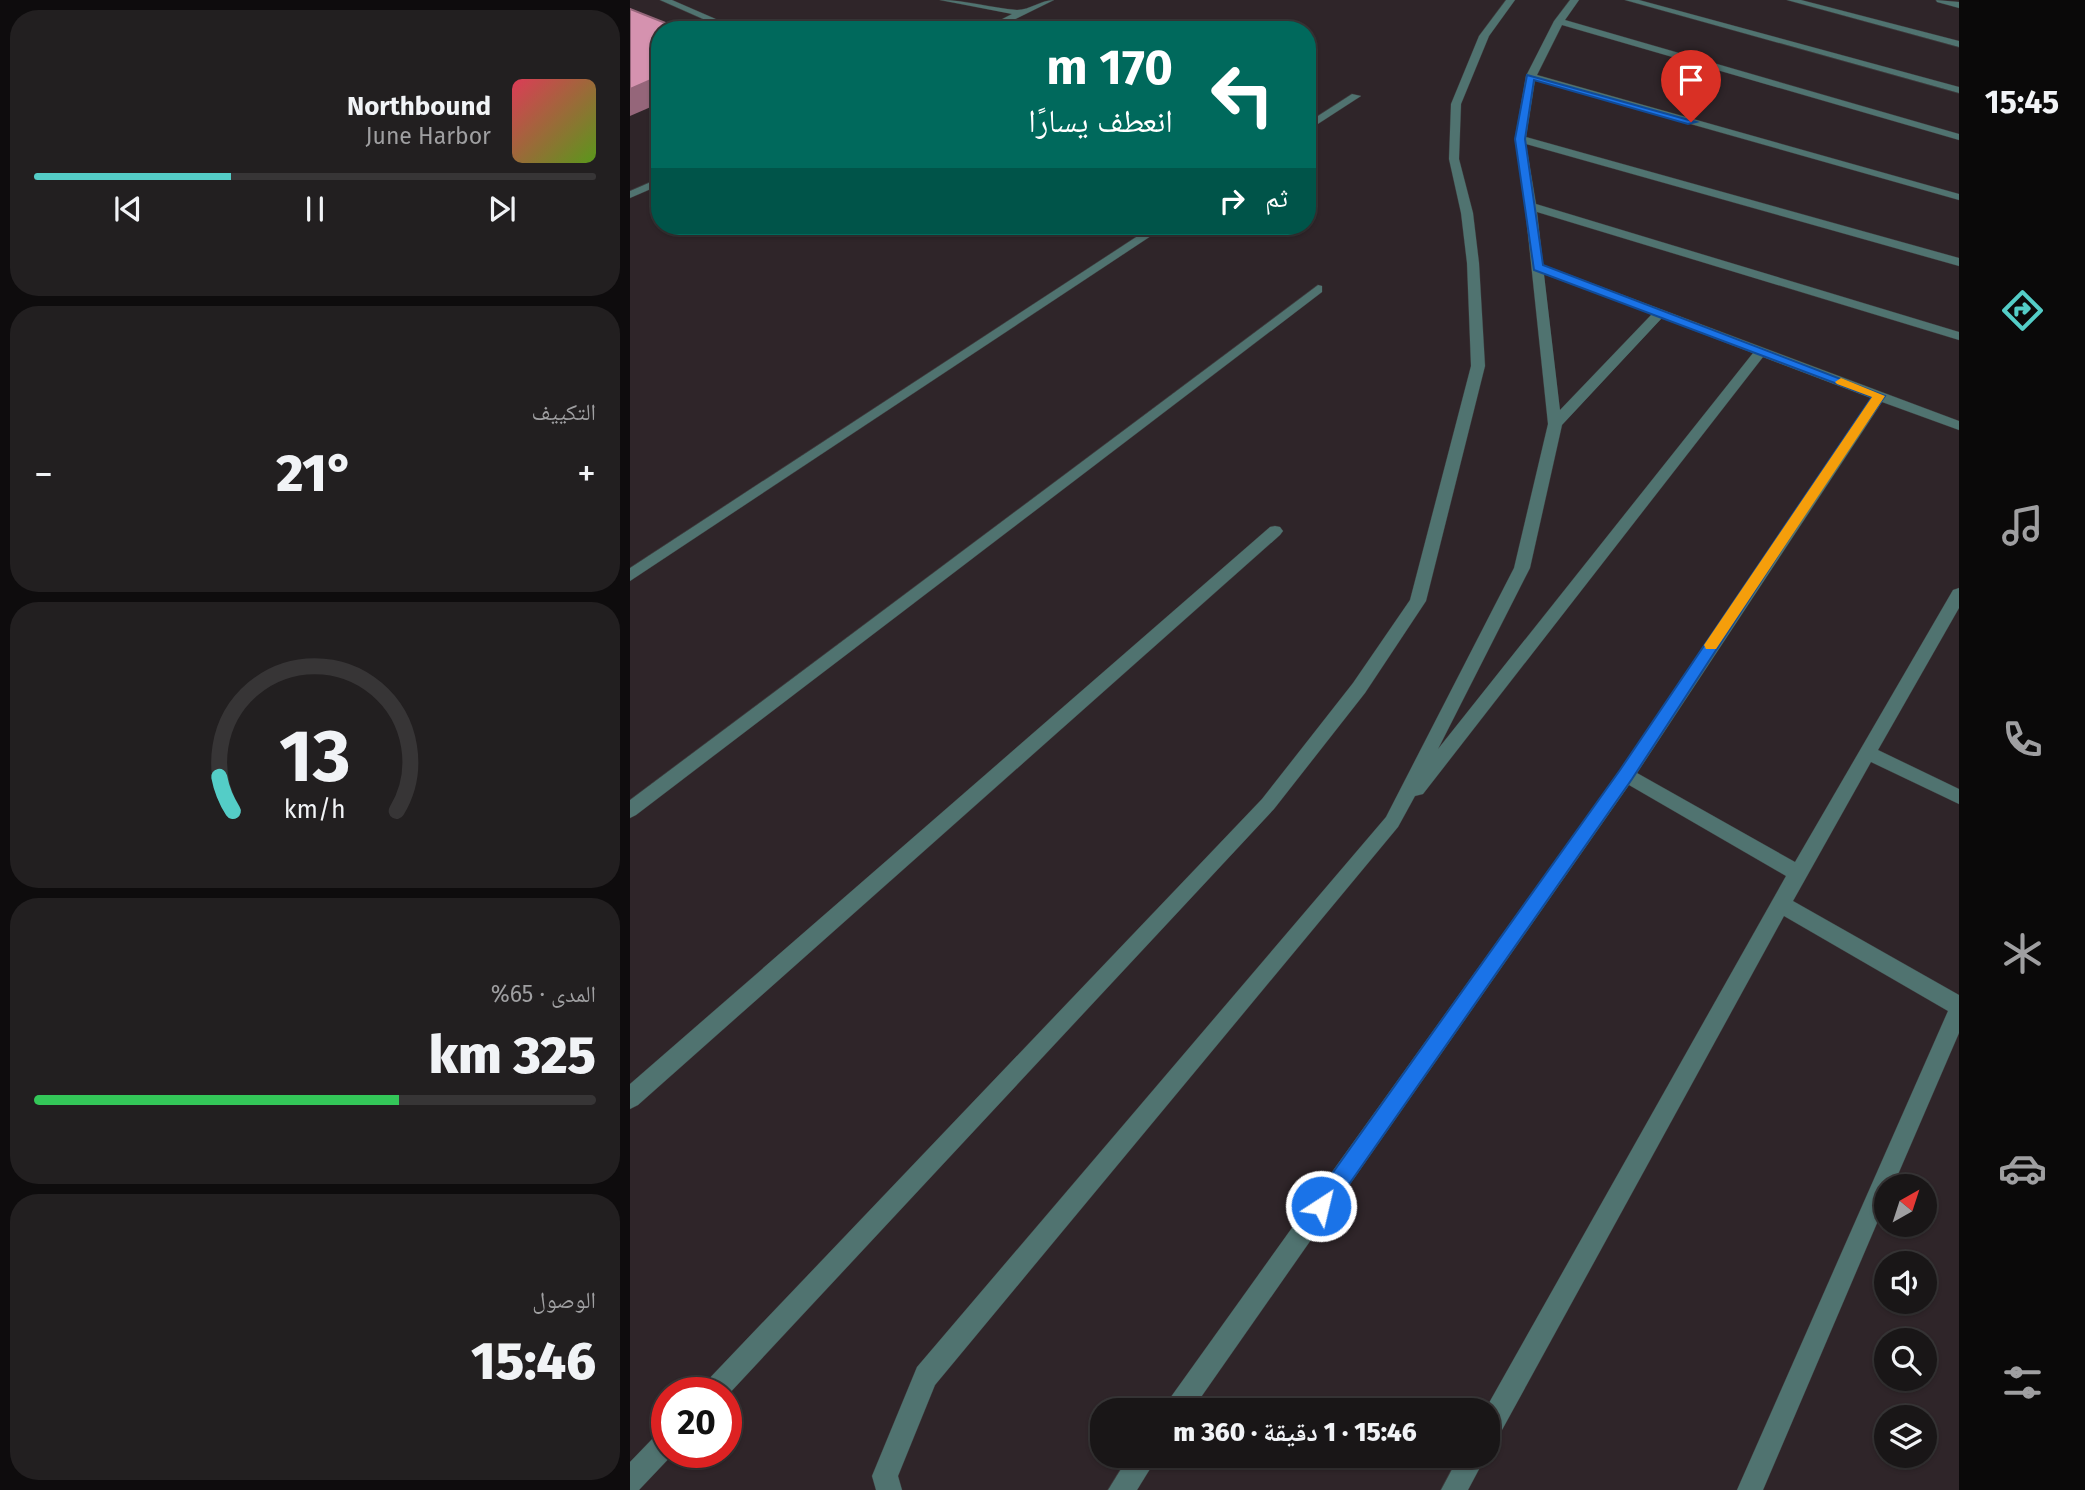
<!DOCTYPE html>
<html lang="ar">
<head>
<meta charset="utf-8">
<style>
  :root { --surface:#191617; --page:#221f20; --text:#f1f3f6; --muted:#9f9fa1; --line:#373536; --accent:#54cdc7 }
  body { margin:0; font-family:"Fira Sans","Noto Naskh Arabic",sans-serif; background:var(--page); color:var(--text); direction:rtl; height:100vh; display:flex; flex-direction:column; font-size:26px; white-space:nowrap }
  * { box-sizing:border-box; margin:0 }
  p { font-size:23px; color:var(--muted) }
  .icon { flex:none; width:38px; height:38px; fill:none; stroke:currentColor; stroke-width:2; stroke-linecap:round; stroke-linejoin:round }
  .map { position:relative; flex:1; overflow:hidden; direction:ltr }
  .side { display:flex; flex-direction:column; gap:10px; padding:10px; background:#0e0c0d; width:630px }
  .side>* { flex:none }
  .banner { position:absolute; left:21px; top:21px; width:665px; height:214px; border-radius:28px; box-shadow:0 2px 5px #0004,0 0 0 2px var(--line); direction:rtl; background:#00695c; color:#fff; overflow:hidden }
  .needle { width:46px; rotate:39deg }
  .controls { position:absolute; left:1244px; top:1174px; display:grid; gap:14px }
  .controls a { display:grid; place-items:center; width:63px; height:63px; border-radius:50%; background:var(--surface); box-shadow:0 2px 5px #0004,0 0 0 2px var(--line); font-size:35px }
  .speed { position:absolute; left:21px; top:1377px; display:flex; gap:14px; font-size:35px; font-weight:700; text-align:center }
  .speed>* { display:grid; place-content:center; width:91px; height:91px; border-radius:50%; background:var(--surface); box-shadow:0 2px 5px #0004,0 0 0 2px var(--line); line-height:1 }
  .speed .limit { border:10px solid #d22; background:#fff; color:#111 }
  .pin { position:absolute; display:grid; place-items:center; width:60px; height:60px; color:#fff; margin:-72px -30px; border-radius:50% 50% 50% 0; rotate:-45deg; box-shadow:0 0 7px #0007 }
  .pin .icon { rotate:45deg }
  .me { position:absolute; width:77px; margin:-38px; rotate:35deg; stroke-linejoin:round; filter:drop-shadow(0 0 5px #0008) }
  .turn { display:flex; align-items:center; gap:24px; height:147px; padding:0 28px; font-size:32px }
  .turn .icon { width:91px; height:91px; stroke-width:2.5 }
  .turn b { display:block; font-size:49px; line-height:60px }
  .then { display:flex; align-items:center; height:66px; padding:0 28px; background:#0003; gap:14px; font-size:26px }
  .big { font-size:52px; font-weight:800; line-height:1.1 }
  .side .tile { flex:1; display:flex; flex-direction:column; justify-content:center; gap:10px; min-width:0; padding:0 24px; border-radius:28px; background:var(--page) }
  .side .dial { align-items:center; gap:0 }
  .dial svg { height:182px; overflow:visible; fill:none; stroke:var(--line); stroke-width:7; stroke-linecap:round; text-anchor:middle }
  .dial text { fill:var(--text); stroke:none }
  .song { display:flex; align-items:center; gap:21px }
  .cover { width:84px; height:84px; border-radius:10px; background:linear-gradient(135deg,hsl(350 70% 55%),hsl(90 70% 35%)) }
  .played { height:7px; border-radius:4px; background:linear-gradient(90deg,var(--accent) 35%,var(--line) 35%) }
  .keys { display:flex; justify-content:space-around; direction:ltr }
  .heat { display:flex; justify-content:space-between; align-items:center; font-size:38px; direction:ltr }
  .charge { height:10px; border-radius:5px; background:linear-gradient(90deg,#34c759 65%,var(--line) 0) }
  .trip { position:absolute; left:460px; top:1398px; width:410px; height:70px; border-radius:28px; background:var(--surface); box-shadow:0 2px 5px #0004,0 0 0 2px var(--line); font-weight:800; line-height:70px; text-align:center; direction:rtl }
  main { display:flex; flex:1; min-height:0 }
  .tab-bar { display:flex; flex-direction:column; width:126px; justify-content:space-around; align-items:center; background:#0a0909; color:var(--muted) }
  .tab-bar .icon { width:49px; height:49px }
  .tab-bar .selected { color:var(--accent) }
  .tab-bar b { font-size:32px; color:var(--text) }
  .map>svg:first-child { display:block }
  .built { fill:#2f2529; fill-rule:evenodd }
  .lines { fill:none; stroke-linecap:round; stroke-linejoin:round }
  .minor-casing { stroke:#3d393b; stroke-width:1 }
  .minor { fill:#507370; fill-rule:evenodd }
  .shaded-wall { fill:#95667a }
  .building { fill:#d592af; stroke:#95667a; stroke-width:2 }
  .route { fill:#1a73e8; stroke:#114b97; stroke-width:2 }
  .slow { fill:#f59e0b }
</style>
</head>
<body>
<main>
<nav class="tab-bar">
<b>15:45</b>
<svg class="icon selected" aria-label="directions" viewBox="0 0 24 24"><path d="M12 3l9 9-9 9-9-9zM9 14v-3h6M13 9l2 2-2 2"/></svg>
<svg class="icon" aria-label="music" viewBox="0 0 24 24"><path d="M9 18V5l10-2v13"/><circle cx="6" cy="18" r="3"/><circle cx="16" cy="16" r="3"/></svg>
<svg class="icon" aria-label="phone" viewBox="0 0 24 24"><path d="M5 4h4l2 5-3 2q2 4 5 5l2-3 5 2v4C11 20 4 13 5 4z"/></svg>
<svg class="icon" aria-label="climate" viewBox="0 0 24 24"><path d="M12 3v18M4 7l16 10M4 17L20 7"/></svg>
<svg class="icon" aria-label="car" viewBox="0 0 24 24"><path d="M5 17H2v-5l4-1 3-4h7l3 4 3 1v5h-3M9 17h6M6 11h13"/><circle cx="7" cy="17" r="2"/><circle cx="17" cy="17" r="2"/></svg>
<svg class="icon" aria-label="filters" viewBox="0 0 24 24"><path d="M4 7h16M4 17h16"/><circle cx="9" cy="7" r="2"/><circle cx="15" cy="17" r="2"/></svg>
</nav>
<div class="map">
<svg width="1329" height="1490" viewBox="0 0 1329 1490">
  <rect width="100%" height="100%" fill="#211d1f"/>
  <path class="built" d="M0 0H1329V1490H0ZM30 30H677V226H30ZM1256 1186H1295V1225H1256ZM1256 1264H1295V1302H1256ZM1256 1340H1295V1379H1256ZM37 1393H96V1452H37ZM472 1410H858V1456H472ZM1256 1418H1295V1456H1256Z"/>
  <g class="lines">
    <g class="minor-casing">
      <g id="minor">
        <polygon points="30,0 42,0 111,30 98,30"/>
        <path d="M310 0C336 0 361 8 387 10 400 10 411 0 424 0L363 30H351L382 14Z"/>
        <polygon points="876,0 885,0 859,36 831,104 829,159 843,213 849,263 855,366 796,601 735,693 644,809 96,1397 96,1393 71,1393 74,1384 632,799 723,683 780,600 841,366 837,263 831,213 819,159 821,104 849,36"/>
        <path d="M940 0H949L935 20 1329 134V140L932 25 907 75 1329 194V200L905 80 896 137 1329 258V266L896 144 906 204 1329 332V340L907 212 913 265 1329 421V430L1252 402 1007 773 1165 862 1323 590 1329 588V608L1248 750 1329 789V804L1241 762 1163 901 1329 995V1033L1263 1186H1256V1202L1133 1490H1107L1318 1011 1154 916 867 1439 858 1442V1410H855L1156 876 999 785 562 1410H534L538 1401 990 770 1241 398 1133 357 793 794 785 796 768 827 305 1385 268 1476 272 1490H246L242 1476 287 1367 756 817 884 568 918 424 895 206 885 139 896 76 924 21ZM914 274 1022 314 930 410ZM1032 318 1123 353 808 749 900 568 932 425Z"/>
        <polygon points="995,0 1009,0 1329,87 1329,93"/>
        <polygon points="1157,0 1171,0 1329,41 1329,47"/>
        <polygon points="1306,0 1329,2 1329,8 1307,2"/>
        <polygon points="722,94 731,96 677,131 677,123"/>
        <polygon points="30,178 30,185 0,198 0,191"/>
        <polygon points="523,226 536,226 0,581 0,568"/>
        <polygon points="688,285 692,286 692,292 6,815 0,818 0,800"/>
        <polygon points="645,526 650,527 653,531 650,535 8,1105 0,1109 0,1084 640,527"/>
        <polygon points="37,1429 37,1452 45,1452 9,1490 0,1490 0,1462 28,1433"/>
        <polygon points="499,1456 528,1456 507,1490 478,1490"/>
        <polygon points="829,1456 856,1456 838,1490 811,1490"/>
      </g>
    </g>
    <use href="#minor" class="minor"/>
  </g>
  <polygon class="shaded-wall" points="30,76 30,103 0,116 0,89"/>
  <polygon class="building" points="0,9 53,30 30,30 30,76 0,89"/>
  <polygon class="route" points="897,75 1066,122 1058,124 904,80 895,139 913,265 1255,396 1214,454 1002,779 699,1213 691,1216 684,1213 681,1206 684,1199 990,770 1242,397 904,270 885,139"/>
  <polygon class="slow" points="1211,378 1255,396 1086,649 1076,649 1074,645 1076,642 1242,397 1207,384 1205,382"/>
</svg>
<div class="controls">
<a><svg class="needle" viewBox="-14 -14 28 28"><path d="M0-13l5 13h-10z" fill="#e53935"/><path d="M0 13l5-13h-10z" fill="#9f9fa1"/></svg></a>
<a><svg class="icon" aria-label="sound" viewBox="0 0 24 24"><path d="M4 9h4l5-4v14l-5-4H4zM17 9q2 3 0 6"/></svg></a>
<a><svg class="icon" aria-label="search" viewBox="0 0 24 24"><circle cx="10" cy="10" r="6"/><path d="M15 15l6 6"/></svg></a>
<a><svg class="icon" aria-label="layers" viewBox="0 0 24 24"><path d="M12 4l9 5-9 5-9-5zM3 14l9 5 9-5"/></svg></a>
</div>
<div class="speed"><div class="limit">20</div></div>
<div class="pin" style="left:1061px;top:122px;background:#d93025"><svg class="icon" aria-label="arrive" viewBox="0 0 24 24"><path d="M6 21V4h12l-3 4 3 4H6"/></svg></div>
<svg class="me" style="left:691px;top:1206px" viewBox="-20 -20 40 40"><circle r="17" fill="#1a73e8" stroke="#fff" stroke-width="3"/><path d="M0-11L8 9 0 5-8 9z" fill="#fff"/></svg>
<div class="trip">15:46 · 1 دقيقة · 360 m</div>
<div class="banner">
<div class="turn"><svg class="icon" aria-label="left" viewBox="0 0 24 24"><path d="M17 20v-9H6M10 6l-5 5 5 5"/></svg><div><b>170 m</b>انعطف يسارًا</div></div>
<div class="then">ثم<svg class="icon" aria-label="right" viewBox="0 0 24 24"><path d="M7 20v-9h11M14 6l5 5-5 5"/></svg></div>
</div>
</div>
<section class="side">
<div class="tile">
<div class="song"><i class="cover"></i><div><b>Northbound</b><p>June Harbor</p></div></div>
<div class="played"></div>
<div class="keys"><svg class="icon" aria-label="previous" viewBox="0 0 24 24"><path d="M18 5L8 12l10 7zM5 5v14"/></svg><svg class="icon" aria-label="pause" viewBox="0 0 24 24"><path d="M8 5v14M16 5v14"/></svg><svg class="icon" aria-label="next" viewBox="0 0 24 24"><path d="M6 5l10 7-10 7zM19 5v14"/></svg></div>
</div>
<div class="tile"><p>التكييف</p>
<div class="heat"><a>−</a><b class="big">21°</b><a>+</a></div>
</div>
<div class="tile dial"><svg viewBox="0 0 100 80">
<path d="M14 69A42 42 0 1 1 86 69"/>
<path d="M14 69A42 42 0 0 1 8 54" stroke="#54cdc7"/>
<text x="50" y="56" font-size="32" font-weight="700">13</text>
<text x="50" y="72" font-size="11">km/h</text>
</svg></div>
<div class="tile"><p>المدى · 65%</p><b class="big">325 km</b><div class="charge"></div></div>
<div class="tile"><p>الوصول</p><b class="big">15:46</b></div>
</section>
</main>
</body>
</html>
